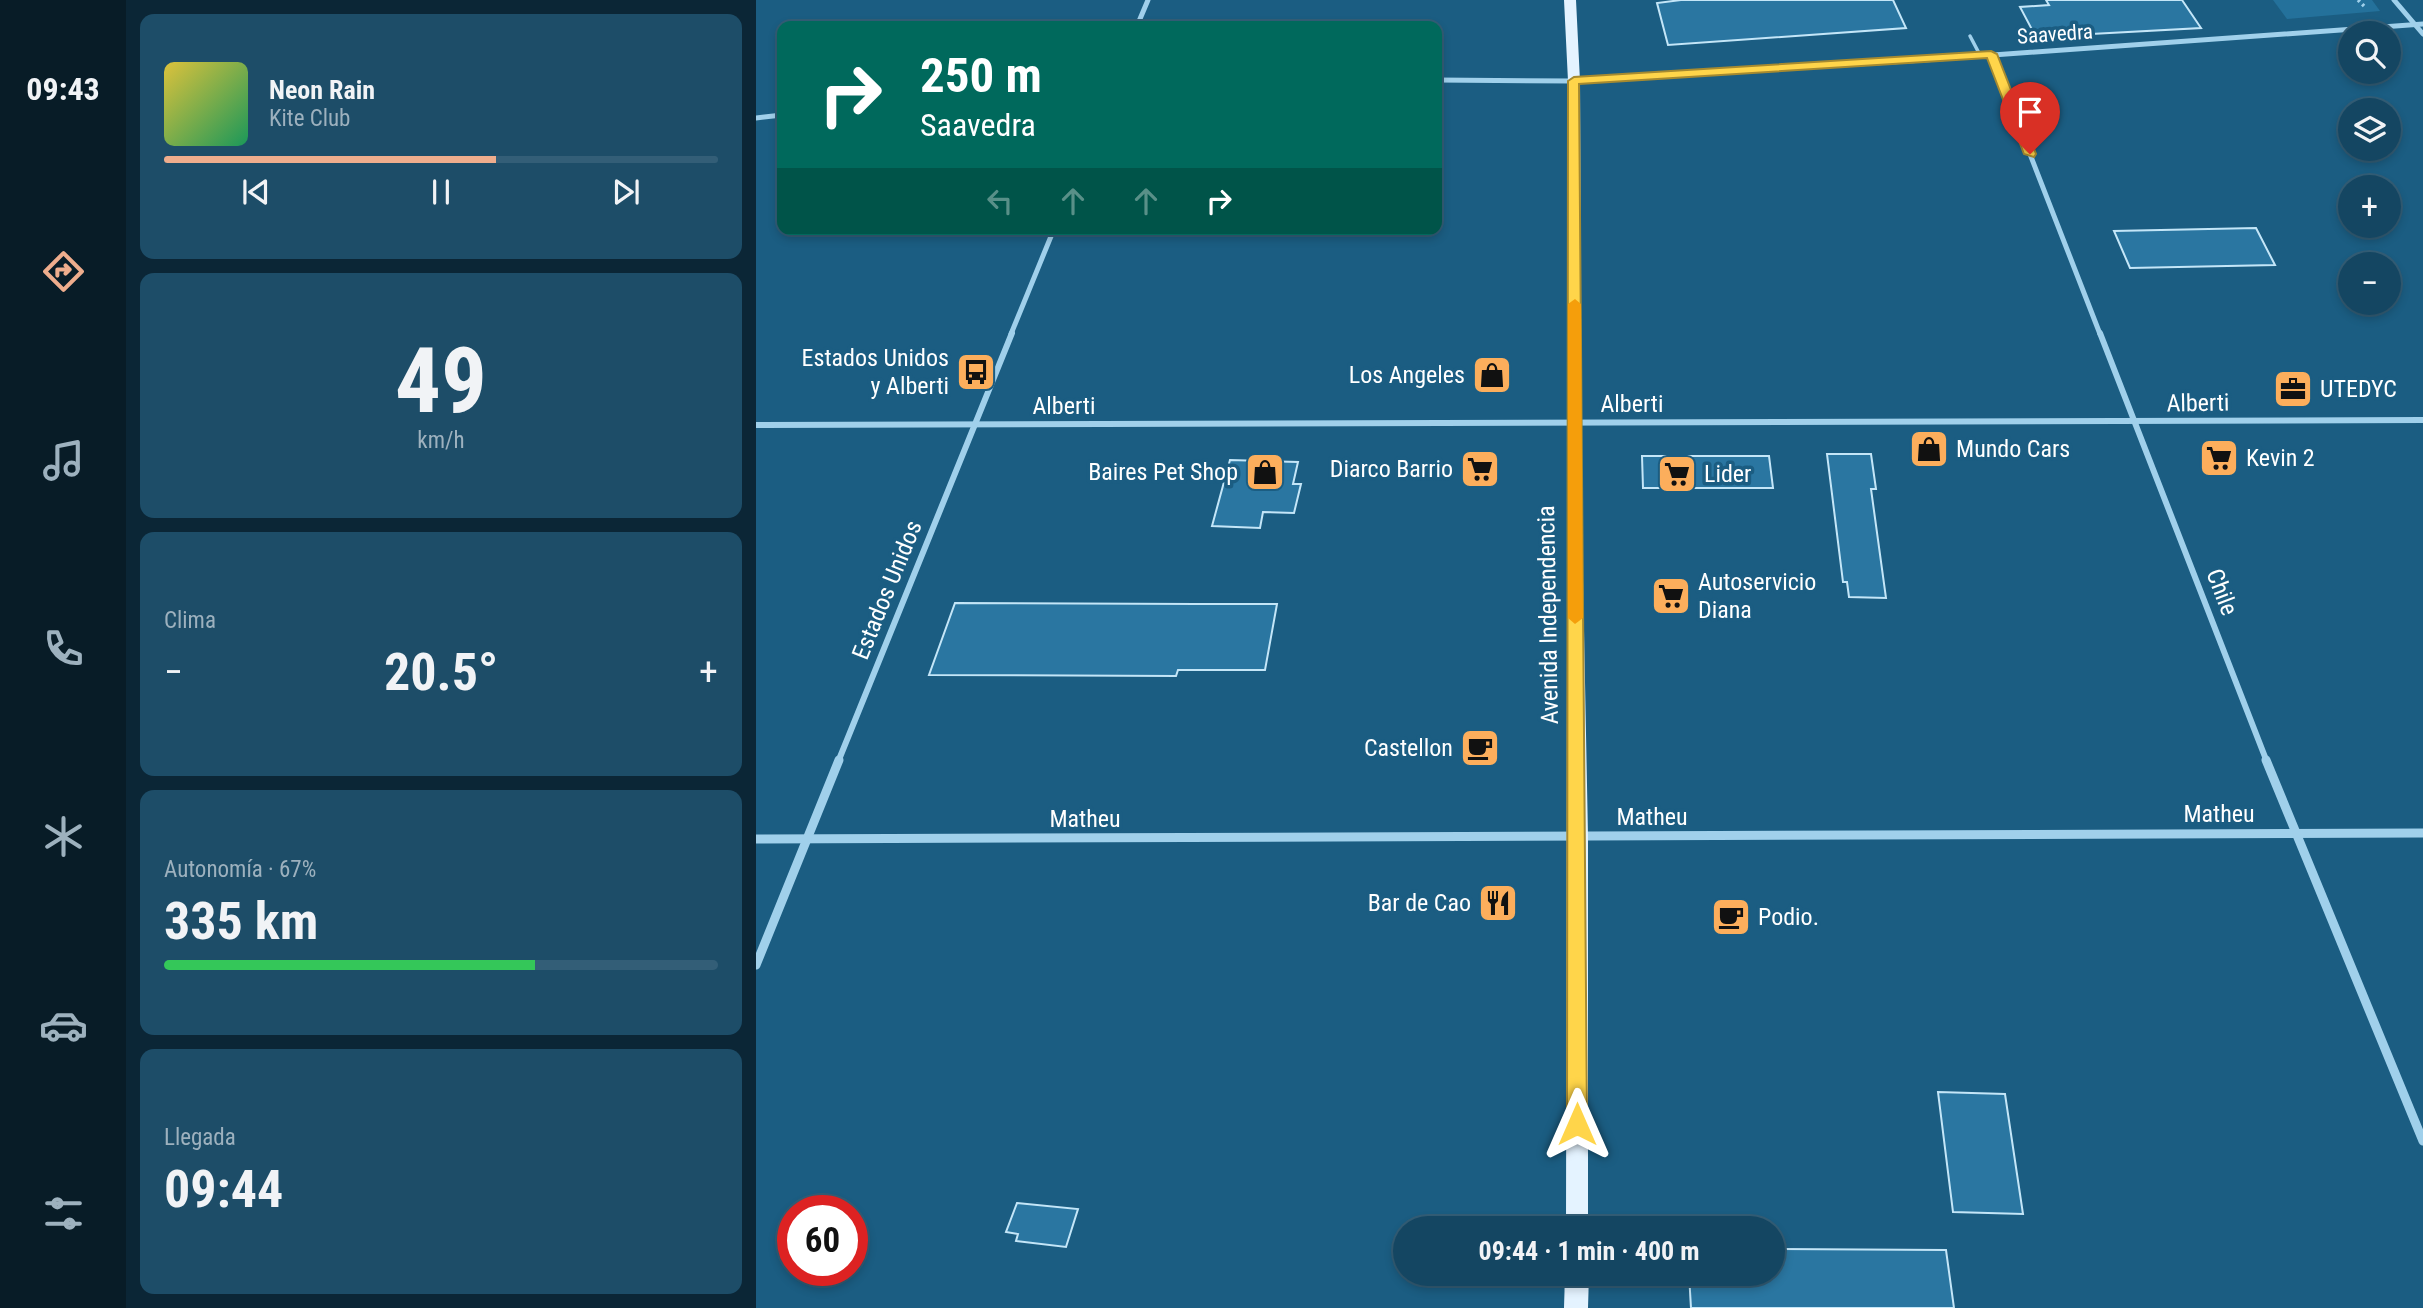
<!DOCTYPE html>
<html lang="es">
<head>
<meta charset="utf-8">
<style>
  :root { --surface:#144662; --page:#1d4d68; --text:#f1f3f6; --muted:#9db1be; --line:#335e77; --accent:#eead8d }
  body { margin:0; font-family:"Roboto Condensed",sans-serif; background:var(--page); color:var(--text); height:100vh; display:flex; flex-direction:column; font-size:26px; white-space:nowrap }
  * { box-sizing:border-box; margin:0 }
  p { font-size:23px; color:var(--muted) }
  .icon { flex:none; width:38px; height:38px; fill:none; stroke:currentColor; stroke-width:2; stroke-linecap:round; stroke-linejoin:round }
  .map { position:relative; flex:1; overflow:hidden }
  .side { display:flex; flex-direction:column; gap:14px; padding:14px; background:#0b2636; width:630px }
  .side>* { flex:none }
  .top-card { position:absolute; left:21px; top:21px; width:665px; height:214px; border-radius:14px; box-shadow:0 4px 10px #0003,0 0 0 2px var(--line); background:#00695c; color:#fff; overflow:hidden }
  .tools { position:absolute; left:1582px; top:21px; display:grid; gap:14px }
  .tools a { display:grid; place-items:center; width:63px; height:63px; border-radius:50%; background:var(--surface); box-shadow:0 4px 10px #0003,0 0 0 2px var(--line); font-size:35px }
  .speed { position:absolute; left:21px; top:1195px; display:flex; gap:14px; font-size:35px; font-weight:700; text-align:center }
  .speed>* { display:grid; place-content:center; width:91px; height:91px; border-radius:50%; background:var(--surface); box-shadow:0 4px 10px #0003,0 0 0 2px var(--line); line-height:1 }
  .speed .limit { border:10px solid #d22; background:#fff; color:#111 }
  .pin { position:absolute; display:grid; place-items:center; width:60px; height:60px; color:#fff; margin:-72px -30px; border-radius:50% 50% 50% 0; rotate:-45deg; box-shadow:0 0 7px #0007 }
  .pin .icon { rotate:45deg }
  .me { position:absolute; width:77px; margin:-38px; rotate:0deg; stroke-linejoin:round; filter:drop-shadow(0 0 5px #0008) }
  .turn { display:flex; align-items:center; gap:24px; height:147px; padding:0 28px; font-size:32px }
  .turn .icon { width:91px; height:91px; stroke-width:2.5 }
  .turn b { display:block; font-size:49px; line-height:60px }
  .lanes { display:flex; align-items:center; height:66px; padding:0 28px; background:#0003; justify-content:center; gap:35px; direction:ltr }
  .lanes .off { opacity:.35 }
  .big { font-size:52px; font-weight:700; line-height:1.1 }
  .side .widget { flex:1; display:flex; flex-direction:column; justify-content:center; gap:10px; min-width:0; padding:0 24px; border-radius:14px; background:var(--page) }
  .side .dial { align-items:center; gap:0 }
  .dial b { font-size:91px; line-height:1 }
  .song { display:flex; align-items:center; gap:21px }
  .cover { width:84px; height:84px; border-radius:10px; background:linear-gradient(135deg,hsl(50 70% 55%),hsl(150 70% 35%)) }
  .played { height:7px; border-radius:4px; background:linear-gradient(90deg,var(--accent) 60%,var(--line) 60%) }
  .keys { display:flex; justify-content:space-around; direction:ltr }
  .heat { display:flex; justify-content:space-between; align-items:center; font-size:38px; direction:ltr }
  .charge { height:10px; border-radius:5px; background:linear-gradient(90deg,#34c759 67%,var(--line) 0) }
  .trip { position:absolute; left:637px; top:1216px; width:392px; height:70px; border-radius:35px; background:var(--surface); box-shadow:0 4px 10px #0003,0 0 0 2px var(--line); font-weight:700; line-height:70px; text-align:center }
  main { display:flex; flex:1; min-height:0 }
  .dock { display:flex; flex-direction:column; width:126px; justify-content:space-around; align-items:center; background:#081c27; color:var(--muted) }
  .dock .icon { width:49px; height:49px }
  .dock .active { color:var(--accent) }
  .dock b { font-size:32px; color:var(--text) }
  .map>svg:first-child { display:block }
  .green { fill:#24719b }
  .building { fill:#2a76a1; stroke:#c4e6f8; stroke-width:2 }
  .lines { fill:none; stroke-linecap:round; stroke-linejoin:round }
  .path { stroke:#a0d0eb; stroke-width:3.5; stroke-dasharray:2.5 3.5; stroke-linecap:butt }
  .service { stroke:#a0d0eb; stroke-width:3.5 }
  .minor-far2 { stroke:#a0d0eb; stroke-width:5 }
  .minor-far1 { stroke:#a0d0eb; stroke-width:6 }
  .minor { stroke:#a0d0eb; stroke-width:9 }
  .primary { fill:#e4f3ff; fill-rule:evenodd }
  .route { fill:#ffd54a; stroke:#a68a30; stroke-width:2 }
  .slow { fill:#f59e0b }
  .labels { text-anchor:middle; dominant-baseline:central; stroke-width:7; stroke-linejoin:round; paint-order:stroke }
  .far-street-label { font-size:21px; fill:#fff; stroke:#1b5d82 }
  .poi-label { font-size:24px; fill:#fff; stroke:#1b5d82; text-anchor:end }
  .street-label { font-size:24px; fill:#fff; stroke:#1b5d82 }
</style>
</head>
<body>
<main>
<nav class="dock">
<b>09:43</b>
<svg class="icon active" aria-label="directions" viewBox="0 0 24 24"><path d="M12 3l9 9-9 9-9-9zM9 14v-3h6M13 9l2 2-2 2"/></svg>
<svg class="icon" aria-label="music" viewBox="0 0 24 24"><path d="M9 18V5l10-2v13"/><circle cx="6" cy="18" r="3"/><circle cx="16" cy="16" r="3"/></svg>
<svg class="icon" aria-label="phone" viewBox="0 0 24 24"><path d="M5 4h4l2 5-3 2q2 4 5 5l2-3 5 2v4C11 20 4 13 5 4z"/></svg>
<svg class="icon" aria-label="climate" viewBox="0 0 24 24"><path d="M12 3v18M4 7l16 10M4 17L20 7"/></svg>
<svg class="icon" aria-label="car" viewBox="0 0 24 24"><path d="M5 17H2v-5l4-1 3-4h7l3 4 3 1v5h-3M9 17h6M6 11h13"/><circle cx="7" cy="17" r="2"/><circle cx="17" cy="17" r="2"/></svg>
<svg class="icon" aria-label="filters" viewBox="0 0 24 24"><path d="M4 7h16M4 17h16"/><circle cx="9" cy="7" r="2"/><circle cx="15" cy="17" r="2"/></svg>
</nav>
<section class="side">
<div class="widget">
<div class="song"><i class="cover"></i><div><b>Neon Rain</b><p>Kite Club</p></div></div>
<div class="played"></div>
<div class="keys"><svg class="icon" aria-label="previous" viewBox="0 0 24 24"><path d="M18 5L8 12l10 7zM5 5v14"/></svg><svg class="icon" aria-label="pause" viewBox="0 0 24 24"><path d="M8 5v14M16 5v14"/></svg><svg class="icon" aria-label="next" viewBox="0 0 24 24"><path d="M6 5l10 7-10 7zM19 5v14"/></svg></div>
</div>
<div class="widget dial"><b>49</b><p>km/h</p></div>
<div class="widget"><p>Clima</p>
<div class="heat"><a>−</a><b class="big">20.5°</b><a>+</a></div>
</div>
<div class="widget"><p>Autonomía · 67%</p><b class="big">335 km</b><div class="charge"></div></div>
<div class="widget"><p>Llegada</p><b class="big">09:44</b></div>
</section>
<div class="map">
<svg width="1667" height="1308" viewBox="0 0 1667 1308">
  <rect width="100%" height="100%" fill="#1b5d82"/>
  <polygon class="green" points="1517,0 1616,0 1624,11 1531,19"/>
  <g class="building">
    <polygon points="925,0 1137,0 1150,28 912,45 901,3"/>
    <polygon points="1290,0 1426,0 1445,28 1280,37 1264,7 1293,5"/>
    <polygon points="1500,228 1519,265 1374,268 1358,231"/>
    <polygon points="1071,454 1115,454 1120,489 1115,489 1130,598 1093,597 1091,582 1087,582"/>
    <polygon points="886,456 1013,456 1017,488 887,488"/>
    <polygon points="474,460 542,462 537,484 545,484 538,513 507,512 504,528 456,526"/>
    <polygon points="199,603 440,604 521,604 509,670 422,670 420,676 173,675"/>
    <polygon points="1182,1092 1249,1094 1267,1214 1197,1212"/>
    <polygon points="261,1203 322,1209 310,1247 260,1241 262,1234 250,1232"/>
    <polygon points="1017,1249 1190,1250 1198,1308 935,1308 933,1274 1017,1274"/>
  </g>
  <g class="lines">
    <polyline class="path" points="1602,0 1609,7"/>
    <polyline class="service" points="1214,36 1224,55"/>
    <g class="minor-far2">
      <polyline points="1638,0 1667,34"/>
      <polyline points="381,26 392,0"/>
      <polyline points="1235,54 1344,334"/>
      <polyline points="681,80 818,81 1168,60 1667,24"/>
      <polyline points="0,118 26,115"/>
      <polyline points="255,334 298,229"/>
    </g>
    <g class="minor-far1">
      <polyline points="1344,333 1511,762"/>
      <polyline points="0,425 1667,420"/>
      <polyline points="82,762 256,333"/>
    </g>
    <g class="minor">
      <polyline points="1510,760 1667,1141"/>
      <polyline points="0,839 1667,833"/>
      <polyline points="0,965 83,760"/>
    </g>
    <g class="primary">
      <polygon points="808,0 820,0 824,81 826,528 832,836 832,1228 810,1228 812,81"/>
      <polygon points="809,1274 833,1274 832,1308 808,1308"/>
    </g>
  </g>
  <polygon class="route" points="1235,51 1241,54 1280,154 1278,157 1268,154 1231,58 823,84 831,1124 828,1131 821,1134 814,1131 811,1124 812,81 818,77"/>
  <polygon class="slow" points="819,299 825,304 827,618 819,624 812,618 812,304"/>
  <defs>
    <g id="bus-square" transform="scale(2.0125)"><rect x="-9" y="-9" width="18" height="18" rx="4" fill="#fcae5c" stroke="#1b5d82"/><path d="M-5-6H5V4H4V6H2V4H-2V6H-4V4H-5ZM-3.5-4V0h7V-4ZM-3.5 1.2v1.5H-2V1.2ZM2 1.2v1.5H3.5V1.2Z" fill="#111"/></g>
    <g id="shop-square" transform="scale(2.0125)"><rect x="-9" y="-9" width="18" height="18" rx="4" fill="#fcae5c" stroke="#1b5d82"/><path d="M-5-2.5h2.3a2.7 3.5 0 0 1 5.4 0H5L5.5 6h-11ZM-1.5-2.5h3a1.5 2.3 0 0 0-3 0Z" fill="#111"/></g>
    <g id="office-square" transform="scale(2.0125)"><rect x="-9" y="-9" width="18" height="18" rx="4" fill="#fcae5c" stroke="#1b5d82"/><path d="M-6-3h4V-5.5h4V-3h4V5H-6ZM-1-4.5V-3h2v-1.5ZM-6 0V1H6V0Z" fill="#111"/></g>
    <g id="supermarket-square" transform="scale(2.0125)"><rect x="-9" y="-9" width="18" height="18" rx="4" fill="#fcae5c" stroke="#1b5d82"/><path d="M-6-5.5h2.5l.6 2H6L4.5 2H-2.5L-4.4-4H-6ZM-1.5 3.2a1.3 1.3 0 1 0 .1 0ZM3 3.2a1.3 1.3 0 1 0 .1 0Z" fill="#111"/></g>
    <g id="cafe-square" transform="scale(2.0125)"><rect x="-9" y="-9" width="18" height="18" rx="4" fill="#fcae5c" stroke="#1b5d82"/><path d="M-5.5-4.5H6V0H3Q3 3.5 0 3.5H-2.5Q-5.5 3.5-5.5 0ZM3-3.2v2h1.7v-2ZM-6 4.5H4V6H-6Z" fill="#111"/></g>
    <g id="restaurant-square" transform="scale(2.0125)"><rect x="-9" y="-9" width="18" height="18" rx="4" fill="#fcae5c" stroke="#1b5d82"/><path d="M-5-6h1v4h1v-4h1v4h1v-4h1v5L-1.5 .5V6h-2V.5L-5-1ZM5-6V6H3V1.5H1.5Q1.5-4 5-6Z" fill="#111"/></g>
  </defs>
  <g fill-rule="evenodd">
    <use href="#bus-square" x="220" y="372"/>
    <use href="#shop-square" x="736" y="375"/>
    <use href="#office-square" x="1537" y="389"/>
    <use href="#shop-square" x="1173" y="449"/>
    <use href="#supermarket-square" x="1463" y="458"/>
    <use href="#supermarket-square" x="724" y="469"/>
    <use href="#shop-square" x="509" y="472"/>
    <use href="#supermarket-square" x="921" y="474"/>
    <use href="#supermarket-square" x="915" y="596"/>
    <use href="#cafe-square" x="724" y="748"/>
    <use href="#restaurant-square" x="742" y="903"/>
    <use href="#cafe-square" x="975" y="917"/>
  </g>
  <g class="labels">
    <g class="far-street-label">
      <text transform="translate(1299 34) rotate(-4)">Saavedra</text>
    </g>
    <g class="poi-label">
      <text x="193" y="358">Estados Unidos<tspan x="193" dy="28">y Alberti</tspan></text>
      <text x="709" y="375">Los Angeles</text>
      <text x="1564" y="389" text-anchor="start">UTEDYC</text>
      <text x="1200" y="449" text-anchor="start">Mundo Cars</text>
      <text x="1490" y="458" text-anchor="start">Kevin 2</text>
      <text x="697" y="469">Diarco Barrio</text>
      <text x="482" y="472">Baires Pet Shop</text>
      <text x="948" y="474" text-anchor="start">Lider</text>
      <text x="942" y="582" text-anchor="start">Autoservicio<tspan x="942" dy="28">Diana</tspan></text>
      <text x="697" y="748">Castellon</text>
      <text x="715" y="903">Bar de Cao</text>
      <text x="1002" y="917" text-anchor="start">Podio.</text>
    </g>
    <g class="street-label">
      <text transform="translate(1442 403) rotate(-1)">Alberti</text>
      <text x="876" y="404">Alberti</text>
      <text x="308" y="406">Alberti</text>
      <text transform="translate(131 590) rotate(-68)">Estados Unidos</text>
      <text transform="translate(1466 592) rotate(69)">Chile</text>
      <text transform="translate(792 615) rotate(-91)">Avenida Independencia</text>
      <text x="1463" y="814">Matheu</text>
      <text x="896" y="817">Matheu</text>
      <text x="329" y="819">Matheu</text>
    </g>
  </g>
</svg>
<div class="tools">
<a><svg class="icon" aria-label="search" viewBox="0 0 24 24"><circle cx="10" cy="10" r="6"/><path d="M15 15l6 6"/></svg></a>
<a><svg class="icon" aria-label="layers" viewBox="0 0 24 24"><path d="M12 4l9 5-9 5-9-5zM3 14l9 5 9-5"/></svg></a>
<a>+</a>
<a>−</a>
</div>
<div class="speed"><div class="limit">60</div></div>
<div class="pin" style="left:1274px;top:154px;background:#d93025"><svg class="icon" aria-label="arrive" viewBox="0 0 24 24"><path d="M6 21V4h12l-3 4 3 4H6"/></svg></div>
<svg class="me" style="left:821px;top:1124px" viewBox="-20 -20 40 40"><path d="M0-17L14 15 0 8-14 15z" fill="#ffd54a" stroke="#fff" stroke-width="4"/></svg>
<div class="trip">09:44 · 1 min · 400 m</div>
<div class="top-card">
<div class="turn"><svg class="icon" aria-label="right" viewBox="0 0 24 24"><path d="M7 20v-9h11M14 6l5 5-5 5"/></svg><div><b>250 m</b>Saavedra</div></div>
<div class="lanes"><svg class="icon off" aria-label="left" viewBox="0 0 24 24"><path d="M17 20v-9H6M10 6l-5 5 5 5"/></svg><svg class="icon off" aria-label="ahead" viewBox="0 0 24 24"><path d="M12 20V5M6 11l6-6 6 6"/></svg><svg class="icon off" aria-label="ahead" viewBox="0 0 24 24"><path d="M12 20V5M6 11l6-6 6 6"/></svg><svg class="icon" aria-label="right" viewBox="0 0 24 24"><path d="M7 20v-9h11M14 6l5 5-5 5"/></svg></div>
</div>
</div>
</main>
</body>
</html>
